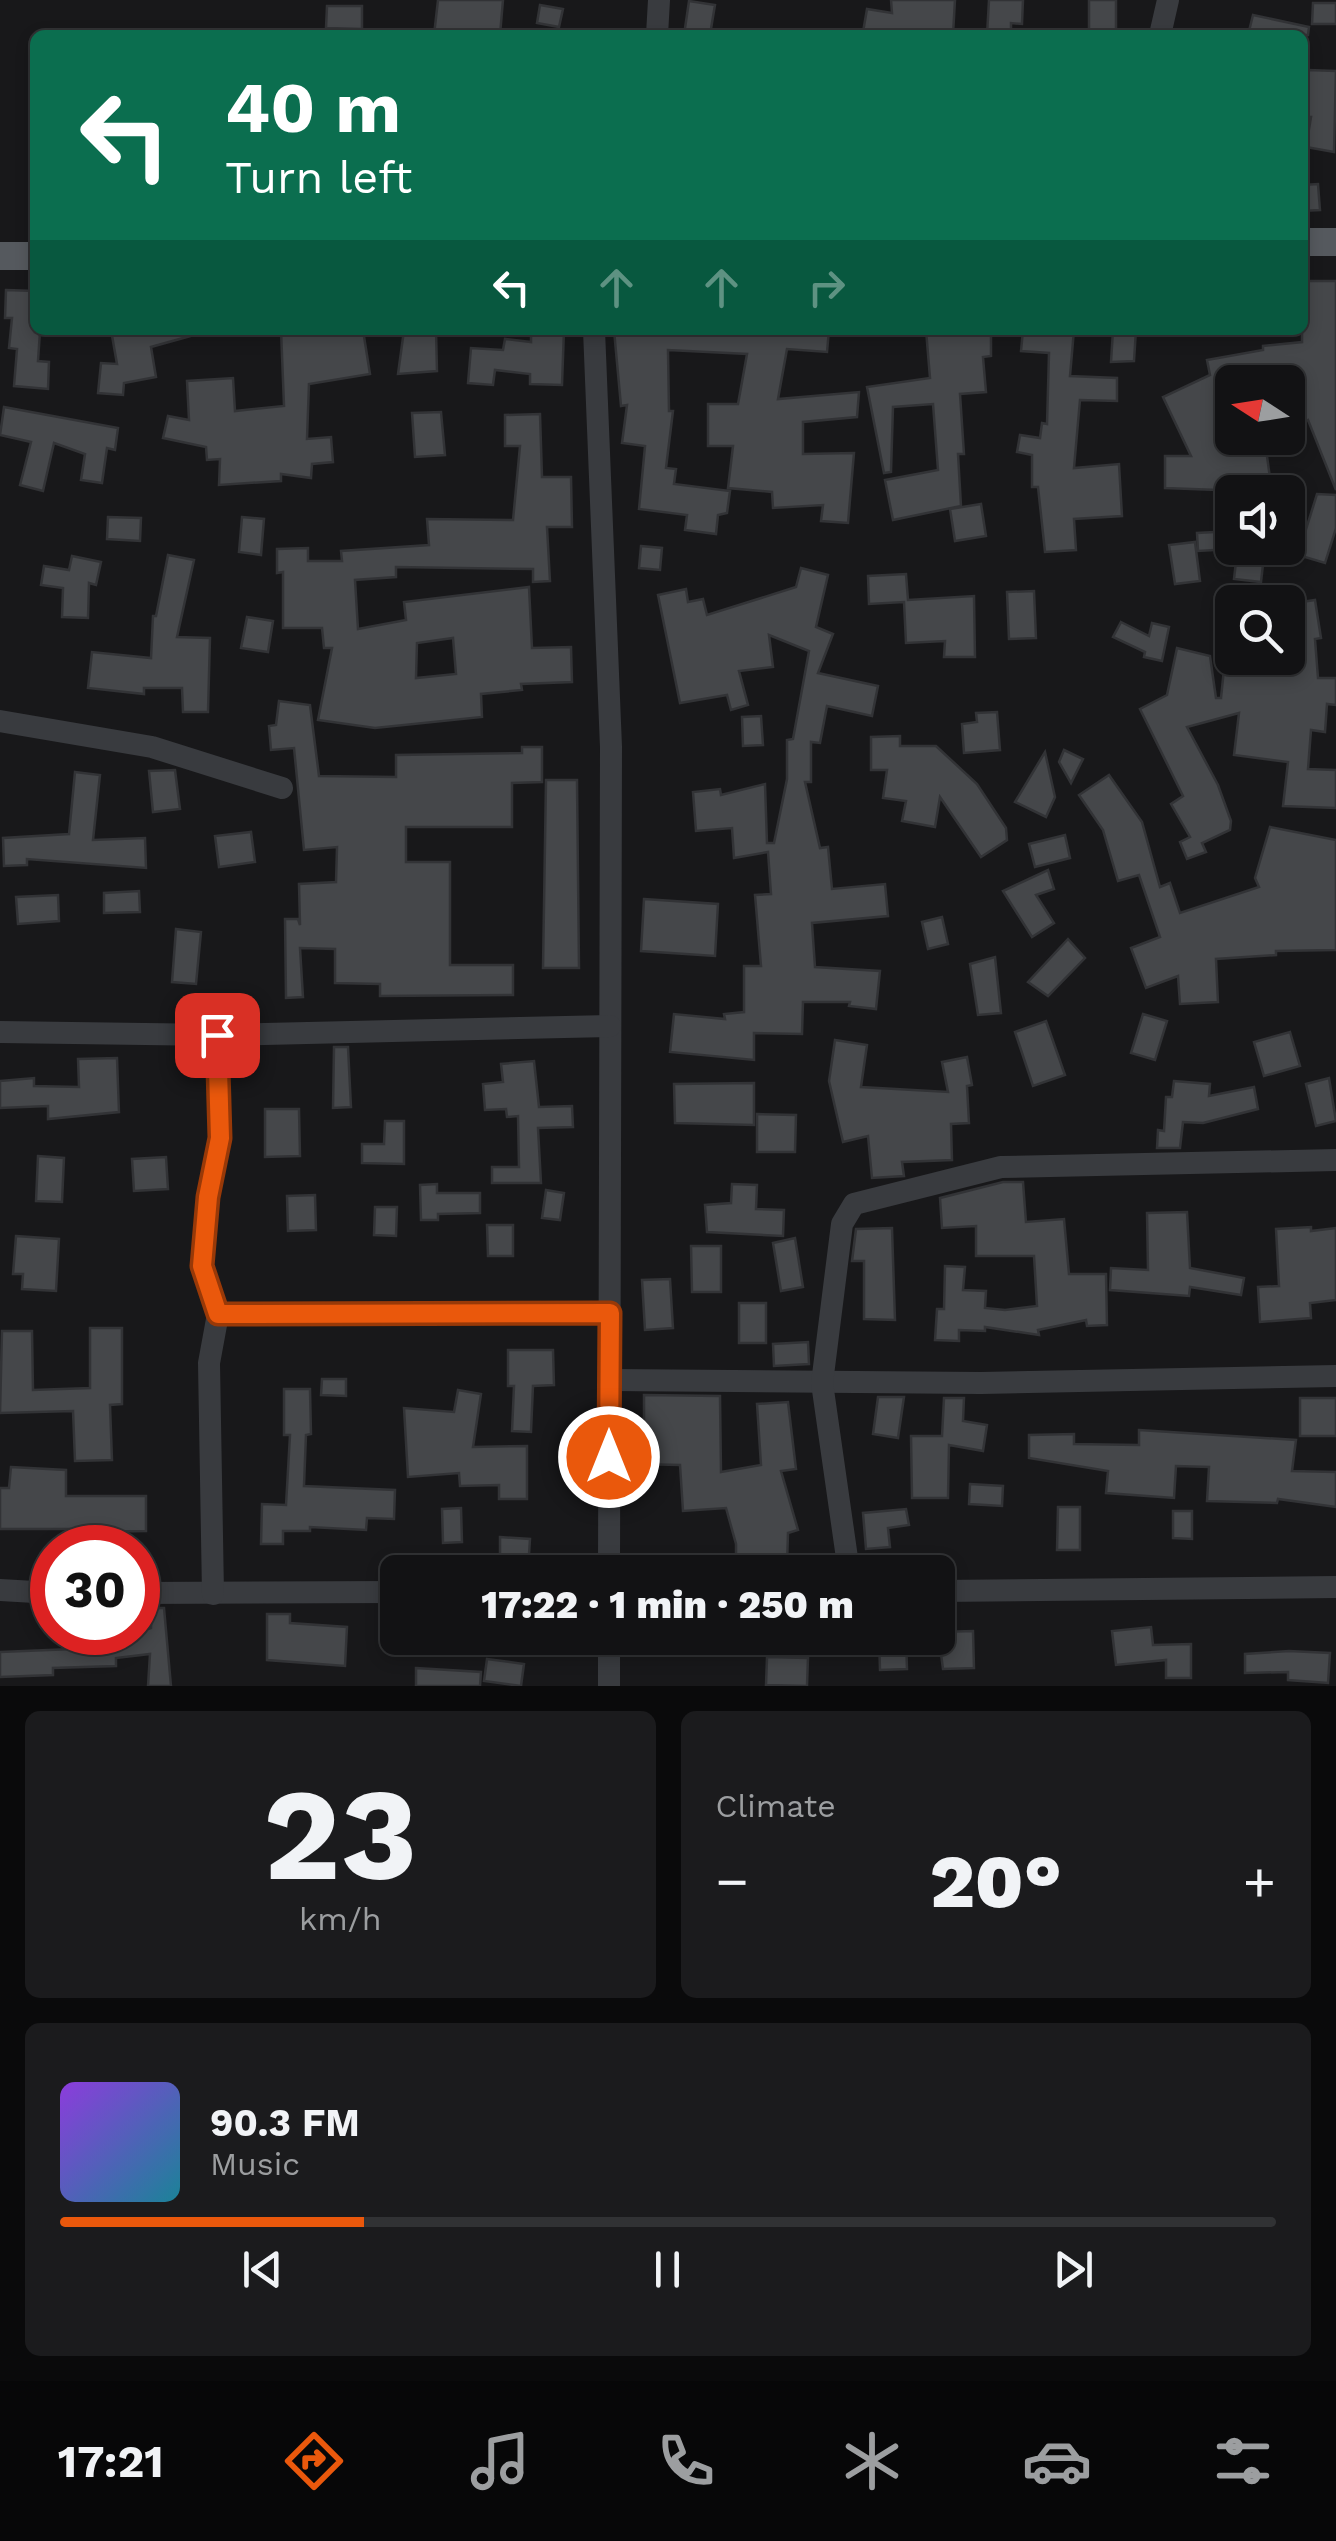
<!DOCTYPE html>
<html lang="en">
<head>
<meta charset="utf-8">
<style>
  :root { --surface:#121214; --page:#1b1b1d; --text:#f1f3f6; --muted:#9c9ea0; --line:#313234; --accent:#ea580c }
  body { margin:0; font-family:"Work Sans",sans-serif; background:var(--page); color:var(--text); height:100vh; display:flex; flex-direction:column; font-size:38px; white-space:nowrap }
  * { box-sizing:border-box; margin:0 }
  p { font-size:32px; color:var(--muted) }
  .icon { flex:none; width:55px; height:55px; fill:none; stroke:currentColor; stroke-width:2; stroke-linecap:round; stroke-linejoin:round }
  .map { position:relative; height:1686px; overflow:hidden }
  .side { display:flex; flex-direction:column; gap:25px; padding:25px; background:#0a0a0b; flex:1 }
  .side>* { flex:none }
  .guide { position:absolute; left:30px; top:30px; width:1278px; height:305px; border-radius:15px; box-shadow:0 5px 15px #0003,0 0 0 2px var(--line); background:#0b6e4f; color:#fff; overflow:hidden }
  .needle { width:65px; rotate:282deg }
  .controls { position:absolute; left:1215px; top:365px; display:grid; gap:20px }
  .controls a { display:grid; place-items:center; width:90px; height:90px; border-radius:15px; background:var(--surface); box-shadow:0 5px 15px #0003,0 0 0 2px var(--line); font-size:50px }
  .speed { position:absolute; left:30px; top:1525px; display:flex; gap:20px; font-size:50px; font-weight:700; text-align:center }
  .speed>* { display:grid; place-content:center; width:130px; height:130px; border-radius:50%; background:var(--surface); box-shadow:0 5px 15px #0003,0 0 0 2px var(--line); line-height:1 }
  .speed .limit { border:15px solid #d22; background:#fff; color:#111 }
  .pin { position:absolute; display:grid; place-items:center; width:85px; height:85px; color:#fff; margin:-42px; border-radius:20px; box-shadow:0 5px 15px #0006 }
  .me { position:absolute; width:110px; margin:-55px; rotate:0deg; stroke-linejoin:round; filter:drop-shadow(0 0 8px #0008) }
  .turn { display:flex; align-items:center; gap:35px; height:210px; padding:0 30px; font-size:45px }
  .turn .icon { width:130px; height:130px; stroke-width:2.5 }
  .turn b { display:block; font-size:70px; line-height:85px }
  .lanes { display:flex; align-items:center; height:95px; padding:0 30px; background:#0003; justify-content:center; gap:50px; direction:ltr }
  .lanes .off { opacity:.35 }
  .big { font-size:75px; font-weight:800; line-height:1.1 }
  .side .card { flex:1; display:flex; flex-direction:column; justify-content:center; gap:15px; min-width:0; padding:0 35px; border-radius:15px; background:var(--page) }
  .side .dial { align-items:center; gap:0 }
  .dial b { font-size:130px; line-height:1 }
  .song { display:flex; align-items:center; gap:30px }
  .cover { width:120px; height:120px; border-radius:15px; background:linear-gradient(135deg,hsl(270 70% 55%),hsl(190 70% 35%)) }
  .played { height:10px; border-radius:5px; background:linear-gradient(90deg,var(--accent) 25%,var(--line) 25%) }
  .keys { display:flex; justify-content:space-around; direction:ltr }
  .heat { display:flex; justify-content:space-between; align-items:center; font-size:55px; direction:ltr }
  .side .tiles { flex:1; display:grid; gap:25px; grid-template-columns:1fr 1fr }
  .card:last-child { grid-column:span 2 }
  .trip { position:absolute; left:380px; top:1555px; width:575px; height:100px; border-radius:15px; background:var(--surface); box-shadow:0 5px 15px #0003,0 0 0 2px var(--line); font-weight:800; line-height:100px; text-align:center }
  .tabs { display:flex; height:160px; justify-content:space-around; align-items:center; background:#070708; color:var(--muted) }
  .tabs .icon { width:70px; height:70px }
  .tabs .on { color:var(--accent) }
  .tabs b { font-size:45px; color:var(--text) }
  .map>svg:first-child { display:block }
  .building { fill:#45474a; stroke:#323336; stroke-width:2.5; fill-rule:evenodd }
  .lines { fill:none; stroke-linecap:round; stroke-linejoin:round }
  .minor { stroke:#393b3f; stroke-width:22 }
  .major { stroke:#55595e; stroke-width:28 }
  .route-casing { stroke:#983908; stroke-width:25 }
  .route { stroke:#ea580c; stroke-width:18 }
</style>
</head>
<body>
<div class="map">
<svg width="1336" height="1686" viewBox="0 0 1336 1686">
  <rect width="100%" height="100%" fill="#18181a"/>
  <g class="building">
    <polygon points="438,0 503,0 500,35 434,35"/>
    <polygon points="891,0 955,0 953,35 863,32 867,9 892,13"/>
    <polygon points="989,0 1023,0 1022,24 1011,23 1011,35 987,35"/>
    <rect x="1089" y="0" width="27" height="35"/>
    <polygon points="689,1 715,5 710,35 684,35"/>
    <polygon points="1313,3 1336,3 1336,24 1312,24"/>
    <polygon points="540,5 563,9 559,27 537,23"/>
    <polygon points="327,6 362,6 362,29 326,28"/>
    <polygon points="1253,15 1309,27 1308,35 1248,35"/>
    <polygon points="1308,70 1336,71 1334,152 1306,147 1311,117 1302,117 1302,71"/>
    <polygon points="1318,184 1320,210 1302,211 1302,185"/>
    <polygon points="1302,281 1336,281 1336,490 1308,420 1304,422 1291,382 1232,382 1232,453 1266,449 1272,492 1165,488 1165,456 1191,456 1163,397 1210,375 1207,360 1263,350 1263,346 1302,342"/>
    <polygon points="6,290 35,291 35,332 40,332 38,361 49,362 48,389 14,386 17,349 9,348 12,318 5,318"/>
    <polygon points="111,330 193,330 194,335 151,347 156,377 124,383 123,395 98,393 101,363 117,364"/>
    <polygon points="281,330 363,330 370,374 309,384 307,439 331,437 333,462 312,464 311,478 281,474 281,481 219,485 220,459 207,460 206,447 163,438 168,416 189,420 187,381 233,378 235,411 284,406"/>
    <polygon points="404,330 436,330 437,371 398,374"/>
    <polygon points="531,330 564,330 562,385 530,384 530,374 495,370 493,385 468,383 471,348 503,350 505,339 531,342"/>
    <polygon points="614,330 829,330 827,352 787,349 778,399 859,392 857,417 803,422 803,454 854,453 848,523 821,521 823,505 773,508 772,492 728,488 733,446 708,446 708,404 738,404 747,354 668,350 669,411 673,411 666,468 676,469 674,484 730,491 727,513 718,515 716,534 685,530 687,515 639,509 645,446 622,443 627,405 621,406"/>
    <polygon points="926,330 991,331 991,356 983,357 986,392 960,394 964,454 958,454 961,506 893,520 885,480 938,470 933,404 893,407 891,472 884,473 867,387 930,378"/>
    <polygon points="1023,330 1074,330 1070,376 1117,378 1117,401 1080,400 1074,468 1119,464 1122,516 1074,519 1076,550 1045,552 1038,487 1032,487 1032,455 1017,452 1020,435 1040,438 1042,423 1047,424 1049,353 1021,351"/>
    <polygon points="1113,330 1136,330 1134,361 1111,362"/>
    <polygon points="4,407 118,428 115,450 107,448 102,483 81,480 85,454 54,443 43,491 20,485 31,442 0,435"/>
    <polygon points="441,412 445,455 415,457 412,413"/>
    <path d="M540 414 542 477H571L572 527H547L550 581 533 582V569L396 567V577L355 580 358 629 406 620 404 602 529 587 532 648 571 647 572 682 521 684 522 690 481 694 482 717 375 728 318 720 332 648H324L322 628H283V572L277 573V549L308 548V561H342L341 551 429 545 427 519 513 520 520 446H505V415ZM453 638 456 674 416 678 417 643Z"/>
    <polygon points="1317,494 1336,495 1336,528 1325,563 1298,555"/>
    <polygon points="981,504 986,536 955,541 950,509"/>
    <polygon points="108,517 141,518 140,541 107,539"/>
    <polygon points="242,517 264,519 261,555 239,552"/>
    <polygon points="1232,531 1232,549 1198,551 1197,533"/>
    <polygon points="1195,542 1200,581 1175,584 1169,545"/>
    <polygon points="641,546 662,548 660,570 639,568"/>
    <polygon points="1237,553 1264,556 1261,582 1234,579"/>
    <polygon points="168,555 194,560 177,637 210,638 208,712 183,712 182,688 144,688 144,694 88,688 92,652 151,658 153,616 156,616"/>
    <polygon points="72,556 101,562 96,585 89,583 88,618 62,617 63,588 41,585 44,566 69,570"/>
    <polygon points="801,568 828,575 816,627 833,634 818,673 878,686 872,716 827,706 820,743 811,742 811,782 805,782 820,848 828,847 832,889 885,884 888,916 812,923 815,967 880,971 876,1009 849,1006 850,1002 803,1002 802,1034 754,1033 754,1060 670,1052 674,1014 725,1019 724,1014 744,1012 744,966 761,966 755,895 771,894 768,852 734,858 732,828 696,831 693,792 720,789 721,795 765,784 767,843 774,843 787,779 787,740 793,739 809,651 769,635 773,667 739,671 748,705 731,710 727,695 680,703 658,595 686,589 688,602 703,599 707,615 796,587"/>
    <polygon points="906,574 908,600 974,596 975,657 944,657 945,641 906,643 904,602 869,604 868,576"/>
    <polygon points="1034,591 1036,638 1009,639 1007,592"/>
    <polygon points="1315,600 1321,638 1315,639 1318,678 1336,678 1336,705 1327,704 1325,732 1311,730 1308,769 1336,770 1336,808 1283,806 1288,762 1234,755 1239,713 1187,727 1218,785 1231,821 1230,830 1202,843 1206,852 1187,859 1180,842 1190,837 1171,804 1183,796 1140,709 1167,695 1177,648 1210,656 1216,698 1221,698 1225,659 1262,668 1265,658 1288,658 1288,604"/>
    <polygon points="247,617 273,621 268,652 241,648"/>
    <polygon points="1121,622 1149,636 1152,623 1169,627 1162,661 1144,657 1145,652 1113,637"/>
    <polygon points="279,701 310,705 319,776 396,777 396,755 522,753 522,747 542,747 542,782 512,783 512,827 406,827 406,862 450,862 450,965 513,965 513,995 380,996 380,984 335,983 335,949 300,948 303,997 286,998 285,919 298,919 300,925 299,884 336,882 337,847 304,850 294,748 271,750 269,726 276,725"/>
    <polygon points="997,712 1000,750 964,753 962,724 977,722 976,713"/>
    <polygon points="761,716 763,745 743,746 742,717"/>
    <polygon points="900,736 900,746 936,746 977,784 1006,828 1007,840 981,857 940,797 935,827 902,821 906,801 883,798 887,770 871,770 871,737"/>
    <polygon points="1064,750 1083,759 1071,783 1059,762"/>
    <polygon points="1045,752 1055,797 1046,817 1015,802"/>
    <polygon points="175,770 180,809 153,812 149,771"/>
    <polygon points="75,772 100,775 93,840 145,838 146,868 27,859 27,865 4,866 3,838 69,834"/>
    <polygon points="1109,775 1142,822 1160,887 1170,883 1180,913 1259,887 1255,878 1270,827 1336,840 1336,950 1276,951 1276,955 1216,959 1218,1002 1180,1004 1178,976 1146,988 1131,948 1160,937 1139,875 1118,881 1103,830 1079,795"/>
    <polygon points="546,780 577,780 579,968 543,968"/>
    <polygon points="251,832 255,862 219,867 215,836"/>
    <polygon points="1065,835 1070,858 1035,867 1029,844"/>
    <polygon points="1048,870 1054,889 1036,895 1054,923 1032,937 1003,891"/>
    <polygon points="139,891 140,912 104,913 104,893"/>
    <polygon points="58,895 59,921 18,924 16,897"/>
    <polygon points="644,899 718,904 715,956 641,951"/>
    <polygon points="942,917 948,944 928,949 922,922"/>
    <polygon points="176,929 201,932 196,984 172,982"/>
    <polygon points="1068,939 1085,958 1048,996 1028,982"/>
    <polygon points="995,957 1001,1013 978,1015 970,964"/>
    <polygon points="1143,1014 1167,1021 1155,1060 1131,1053"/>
    <polygon points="1046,1021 1065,1075 1033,1086 1015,1032"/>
    <polygon points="1290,1032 1300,1066 1264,1076 1254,1042"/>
    <polygon points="835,1040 867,1045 861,1087 948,1092 942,1062 967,1057 972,1085 967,1086 969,1123 951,1124 952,1160 902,1162 904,1176 872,1178 868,1136 843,1142 829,1081"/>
    <polygon points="334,1047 348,1047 351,1107 333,1108"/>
    <polygon points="117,1058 119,1112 48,1119 48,1106 0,1108 0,1081 34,1078 34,1086 79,1087 78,1059"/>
    <polygon points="534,1061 539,1107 572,1106 573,1127 538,1128 541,1183 492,1183 492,1167 519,1167 518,1116 507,1117 506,1109 485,1110 483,1084 503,1082 501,1064"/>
    <polygon points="1329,1078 1336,1121 1316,1126 1306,1084"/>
    <polygon points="1174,1081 1210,1084 1209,1096 1254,1087 1258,1109 1203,1123 1183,1122 1180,1148 1157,1148 1158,1130 1164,1131 1166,1097 1172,1097"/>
    <polygon points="754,1083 754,1125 675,1123 674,1084"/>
    <polygon points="265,1109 299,1109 300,1156 265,1157"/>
    <polygon points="757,1114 796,1115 795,1152 757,1152"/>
    <polygon points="385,1121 404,1121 404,1164 362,1163 362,1144 384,1144"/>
    <polygon points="38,1156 64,1158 62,1202 36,1201"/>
    <polygon points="166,1157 168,1189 134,1191 132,1159"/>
    <polygon points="1003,1182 1023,1182 1026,1222 1064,1219 1069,1274 1106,1274 1107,1325 1087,1326 1086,1320 1038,1330 1039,1335 985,1327 985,1331 959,1330 959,1341 935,1340 937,1309 944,1309 945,1266 965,1267 963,1290 986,1291 985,1308 1005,1310 1037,1306 1034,1256 976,1256 976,1226 942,1228 940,1198"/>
    <polygon points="437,1184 437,1193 480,1193 480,1213 438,1214 438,1220 421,1220 420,1185"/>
    <polygon points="732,1184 757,1185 756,1209 784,1210 783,1236 707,1232 705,1205 731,1203"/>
    <polygon points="546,1190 564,1193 560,1220 542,1218"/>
    <polygon points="315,1195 316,1230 288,1231 287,1196"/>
    <polygon points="375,1207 397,1207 396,1236 374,1235"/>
    <polygon points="1187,1212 1190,1268 1244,1278 1241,1295 1190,1287 1189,1296 1110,1290 1111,1268 1148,1270 1147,1213"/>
    <polygon points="487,1225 513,1225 513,1256 488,1256"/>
    <polygon points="1311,1227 1311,1231 1336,1228 1336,1300 1310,1303 1311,1318 1260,1322 1258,1287 1279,1286 1276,1229"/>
    <polygon points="892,1228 895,1320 864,1319 864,1261 852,1261 856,1229"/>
    <polygon points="16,1236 59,1239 56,1291 22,1289 23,1274 13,1274"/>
    <polygon points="795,1238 803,1287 781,1291 773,1243"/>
    <polygon points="691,1246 721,1246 721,1292 692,1292"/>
    <polygon points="670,1279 673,1328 645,1330 642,1280"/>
    <rect x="739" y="1303" width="27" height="40"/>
    <polygon points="90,1328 122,1328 122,1404 110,1405 112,1460 75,1461 73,1411 0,1413 2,1331 32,1331 33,1390 90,1388"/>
    <polygon points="808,1342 809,1364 774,1366 773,1344"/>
    <polygon points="508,1350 553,1350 554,1385 533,1386 531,1432 512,1431 514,1386 508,1386"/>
    <polygon points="322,1379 346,1379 346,1396 321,1395"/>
    <polygon points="284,1389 310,1389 311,1434 306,1435 304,1486 395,1490 394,1519 367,1518 366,1530 310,1527 310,1531 283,1531 283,1544 261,1544 262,1504 286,1505 290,1435 284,1435"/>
    <polygon points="458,1390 481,1394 473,1447 527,1446 527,1499 499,1499 499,1485 460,1486 459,1473 408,1477 404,1408 454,1412"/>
    <polygon points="644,1395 720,1396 721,1472 761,1465 757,1404 788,1402 796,1469 781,1471 798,1530 788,1533 787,1566 736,1566 736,1544 726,1508 683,1511 680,1465 635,1464 634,1419 644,1419"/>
    <polygon points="878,1397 904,1397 898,1438 873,1434"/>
    <polygon points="944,1398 964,1398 963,1421 987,1425 983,1451 949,1445 948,1498 912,1498 911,1436 942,1436"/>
    <rect x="1300" y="1398" width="36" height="38"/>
    <polygon points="1139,1430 1296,1440 1292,1471 1336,1472 1336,1507 1278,1499 1277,1503 1207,1501 1209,1467 1176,1466 1174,1498 1106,1493 1108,1471 1029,1458 1029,1435 1074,1434 1074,1444 1139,1445"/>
    <polygon points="11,1467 66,1470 66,1496 146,1496 146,1531 89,1532 90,1548 70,1548 70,1529 0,1529 0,1488 9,1488"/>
    <polygon points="970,1484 1003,1486 1002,1506 969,1504"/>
    <polygon points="1058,1507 1080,1507 1080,1550 1057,1550"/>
    <polygon points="461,1508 462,1542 443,1543 442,1509"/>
    <polygon points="906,1509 909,1525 888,1528 890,1547 866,1549 863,1513"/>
    <polygon points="1173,1511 1192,1511 1192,1539 1173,1538"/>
    <polygon points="500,1537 530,1539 529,1555 500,1554"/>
    <polygon points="152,1608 164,1608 171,1686 148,1686 150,1654 116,1658 116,1666 53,1668 53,1675 0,1677 0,1652 72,1649 72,1634 138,1632 151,1628"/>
    <polygon points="267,1614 290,1614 290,1623 347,1627 345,1666 267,1660"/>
    <polygon points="1151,1627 1153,1645 1191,1644 1191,1678 1166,1678 1166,1660 1116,1665 1112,1631"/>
    <polygon points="973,1631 974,1668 943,1669 938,1632"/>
    <polygon points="879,1638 906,1638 907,1669 880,1670"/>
    <polygon points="1289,1651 1330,1653 1328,1683 1288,1680 1288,1672 1245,1673 1245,1654"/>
    <polygon points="767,1657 808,1658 807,1686 766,1685"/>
    <polygon points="487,1659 524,1664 521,1686 484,1681"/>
    <polygon points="416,1668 481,1672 480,1686 416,1686"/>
  </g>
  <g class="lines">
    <g class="minor">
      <polyline points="657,35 659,0"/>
      <polyline points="1160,35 1168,0"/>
      <polyline points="594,330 611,747 609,1572"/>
      <polyline points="0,721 152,747 282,788"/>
      <polyline points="0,1032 217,1035 610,1026"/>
      <polyline points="218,1314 610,1313"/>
      <polyline points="610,1380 981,1383 1336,1376"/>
      <polyline points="849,1572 822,1383 842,1224 854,1204 1001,1167 1336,1160"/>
      <polyline points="0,1590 52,1593"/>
      <polyline points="938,1591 1336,1587"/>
      <polyline points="138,1593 398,1592"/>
      <polyline points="213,1594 209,1363 218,1314 202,1266 208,1197 221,1138 217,1035"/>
      <polyline points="609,1686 609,1638"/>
    </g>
    <g class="major">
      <polyline points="1302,242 1336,242"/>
      <polyline points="0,256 35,256"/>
    </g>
  </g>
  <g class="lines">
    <g class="route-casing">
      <polyline id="route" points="217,1035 220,1138 208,1197 202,1266 218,1314 610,1313 609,1457"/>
    </g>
    <use href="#route" class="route"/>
  </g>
</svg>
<div class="controls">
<a><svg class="needle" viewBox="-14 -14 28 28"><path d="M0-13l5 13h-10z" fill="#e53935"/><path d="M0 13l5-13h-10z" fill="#9c9ea0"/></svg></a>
<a><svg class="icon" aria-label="sound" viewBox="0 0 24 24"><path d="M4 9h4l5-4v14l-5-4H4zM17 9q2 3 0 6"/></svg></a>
<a><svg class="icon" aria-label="search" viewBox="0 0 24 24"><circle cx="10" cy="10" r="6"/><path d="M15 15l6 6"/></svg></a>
</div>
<div class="speed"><div class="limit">30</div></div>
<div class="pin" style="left:217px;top:1035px;background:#d93025"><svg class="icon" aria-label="arrive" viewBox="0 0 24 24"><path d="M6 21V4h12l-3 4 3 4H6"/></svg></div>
<svg class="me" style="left:609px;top:1457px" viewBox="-20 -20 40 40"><circle r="17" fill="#ea580c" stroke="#fff" stroke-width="3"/><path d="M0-11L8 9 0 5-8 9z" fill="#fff"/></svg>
<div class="trip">17:22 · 1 min · 250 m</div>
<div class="guide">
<div class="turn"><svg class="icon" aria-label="left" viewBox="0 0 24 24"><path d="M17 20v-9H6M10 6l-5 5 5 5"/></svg><div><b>40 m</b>Turn left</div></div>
<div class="lanes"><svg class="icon" aria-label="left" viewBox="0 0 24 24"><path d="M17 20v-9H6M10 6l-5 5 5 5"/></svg><svg class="icon off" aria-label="ahead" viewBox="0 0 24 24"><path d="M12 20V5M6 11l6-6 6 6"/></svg><svg class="icon off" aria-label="ahead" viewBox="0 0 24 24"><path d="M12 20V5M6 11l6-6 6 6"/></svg><svg class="icon off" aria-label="right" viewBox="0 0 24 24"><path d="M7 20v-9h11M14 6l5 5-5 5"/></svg></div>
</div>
</div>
<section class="side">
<div class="tiles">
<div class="card dial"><b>23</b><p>km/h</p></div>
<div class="card"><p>Climate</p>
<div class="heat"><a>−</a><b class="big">20°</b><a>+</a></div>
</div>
<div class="card">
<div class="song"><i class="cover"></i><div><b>90.3 FM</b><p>Music</p></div></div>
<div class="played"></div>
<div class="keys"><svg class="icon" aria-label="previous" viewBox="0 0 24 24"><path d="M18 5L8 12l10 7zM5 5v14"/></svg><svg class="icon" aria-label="pause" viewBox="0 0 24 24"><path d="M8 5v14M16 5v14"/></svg><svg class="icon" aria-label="next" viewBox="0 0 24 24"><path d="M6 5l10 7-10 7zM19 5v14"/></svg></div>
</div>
</div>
</section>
<nav class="tabs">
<b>17:21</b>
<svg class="icon on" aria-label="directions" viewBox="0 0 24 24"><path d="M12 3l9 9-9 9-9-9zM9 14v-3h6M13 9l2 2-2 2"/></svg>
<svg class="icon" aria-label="music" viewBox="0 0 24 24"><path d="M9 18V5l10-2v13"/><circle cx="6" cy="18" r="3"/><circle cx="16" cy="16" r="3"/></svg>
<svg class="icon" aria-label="phone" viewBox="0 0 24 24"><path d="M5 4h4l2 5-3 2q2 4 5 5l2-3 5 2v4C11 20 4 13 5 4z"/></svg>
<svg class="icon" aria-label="climate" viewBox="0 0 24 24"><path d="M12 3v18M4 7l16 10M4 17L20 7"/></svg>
<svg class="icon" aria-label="car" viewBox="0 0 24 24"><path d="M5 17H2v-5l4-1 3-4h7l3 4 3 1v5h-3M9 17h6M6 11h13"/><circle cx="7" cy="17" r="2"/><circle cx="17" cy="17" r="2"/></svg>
<svg class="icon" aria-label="filters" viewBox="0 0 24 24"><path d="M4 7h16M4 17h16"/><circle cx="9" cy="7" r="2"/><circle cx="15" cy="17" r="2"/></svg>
</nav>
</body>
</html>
